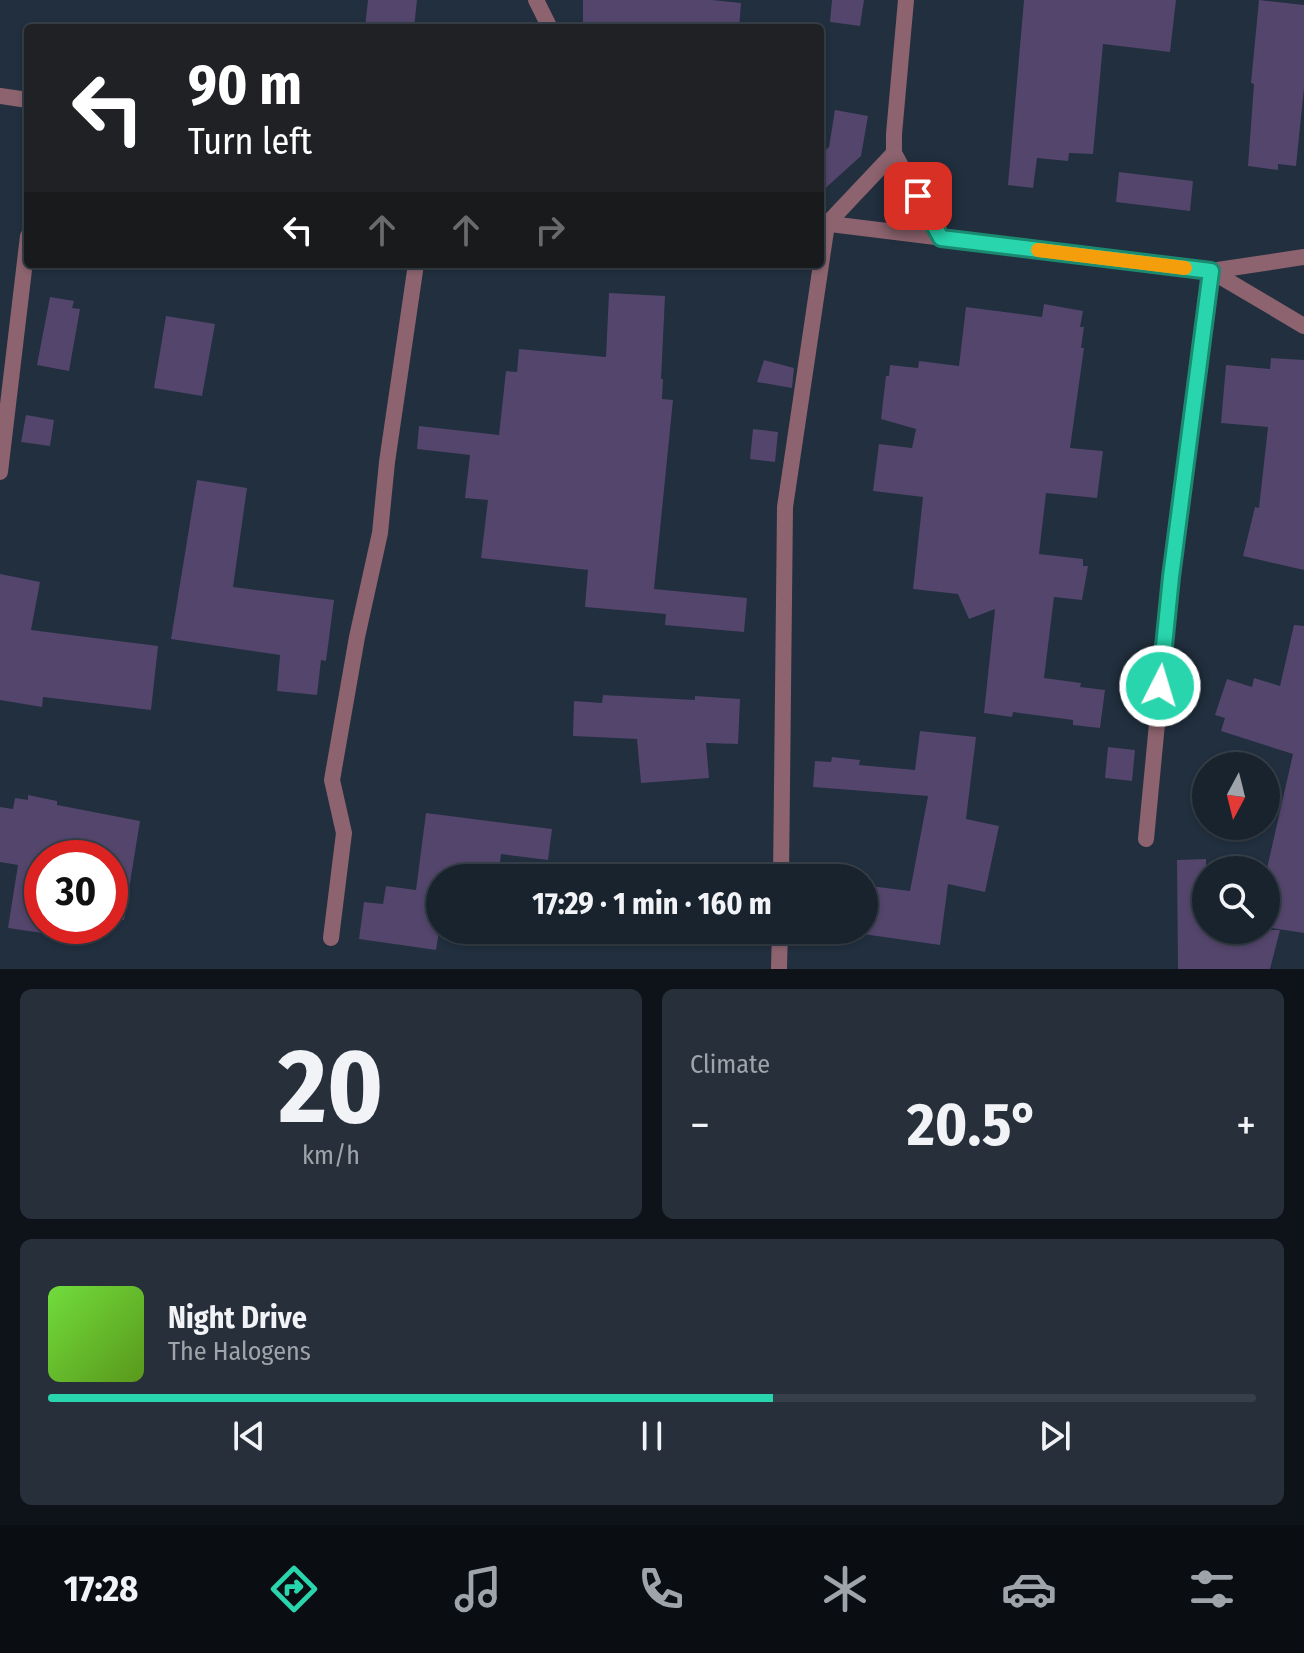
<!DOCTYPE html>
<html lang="en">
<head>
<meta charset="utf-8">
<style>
  :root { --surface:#19232e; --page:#262f3a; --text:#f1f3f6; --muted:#9fa4aa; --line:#37404a; --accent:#28d5ad }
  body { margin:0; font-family:"Fira Sans Condensed",sans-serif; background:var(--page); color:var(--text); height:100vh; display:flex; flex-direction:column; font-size:30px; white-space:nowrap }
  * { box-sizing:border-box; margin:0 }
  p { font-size:26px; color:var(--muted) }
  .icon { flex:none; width:44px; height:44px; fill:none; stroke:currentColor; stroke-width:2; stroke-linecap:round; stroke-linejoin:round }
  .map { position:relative; height:969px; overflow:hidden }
  .drawer { display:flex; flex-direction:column; gap:20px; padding:20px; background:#0e1319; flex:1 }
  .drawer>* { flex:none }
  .top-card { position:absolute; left:24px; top:24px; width:800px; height:244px; border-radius:8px; box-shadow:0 2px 6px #0004,0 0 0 2px var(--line); background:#202124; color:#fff; overflow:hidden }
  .needle { width:52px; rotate:187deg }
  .tools { position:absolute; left:1192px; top:752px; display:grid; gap:16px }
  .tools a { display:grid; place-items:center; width:88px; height:88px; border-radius:50%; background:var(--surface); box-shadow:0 2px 6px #0004,0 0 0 2px var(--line); font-size:40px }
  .speed { position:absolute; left:24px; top:840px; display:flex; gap:16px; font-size:40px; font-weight:700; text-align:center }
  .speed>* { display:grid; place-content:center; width:104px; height:104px; border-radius:50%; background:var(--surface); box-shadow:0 2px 6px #0004,0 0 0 2px var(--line); line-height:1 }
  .speed .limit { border:12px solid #d22; background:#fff; color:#111 }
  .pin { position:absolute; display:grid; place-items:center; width:68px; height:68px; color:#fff; margin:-34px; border-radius:16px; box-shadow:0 4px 12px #0006 }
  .me { position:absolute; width:88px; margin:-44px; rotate:5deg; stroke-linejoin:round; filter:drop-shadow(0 0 6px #0008) }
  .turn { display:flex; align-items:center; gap:28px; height:168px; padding:0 32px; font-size:36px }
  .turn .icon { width:104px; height:104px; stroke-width:2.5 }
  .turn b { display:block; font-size:56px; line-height:68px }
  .lanes { display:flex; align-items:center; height:76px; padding:0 32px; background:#0003; justify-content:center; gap:40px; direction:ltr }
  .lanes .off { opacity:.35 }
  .big { font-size:60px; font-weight:700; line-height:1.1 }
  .drawer .widget { flex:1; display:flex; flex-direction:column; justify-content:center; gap:12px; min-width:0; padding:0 28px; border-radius:12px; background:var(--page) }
  .drawer .dial { align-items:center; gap:0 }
  .dial b { font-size:104px; line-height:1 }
  .song { display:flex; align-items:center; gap:24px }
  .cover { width:96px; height:96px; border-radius:12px; background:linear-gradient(135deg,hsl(100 70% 55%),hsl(90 70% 35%)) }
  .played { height:8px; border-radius:4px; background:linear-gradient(90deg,var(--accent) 60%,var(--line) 60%) }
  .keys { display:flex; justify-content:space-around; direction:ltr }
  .heat { display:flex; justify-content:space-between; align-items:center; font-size:44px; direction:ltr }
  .drawer .tiles { flex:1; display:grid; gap:20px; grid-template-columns:1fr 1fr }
  .widget:last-child { grid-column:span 2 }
  .trip { position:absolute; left:426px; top:864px; width:452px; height:80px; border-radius:40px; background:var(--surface); box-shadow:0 2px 6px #0004,0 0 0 2px var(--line); font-weight:700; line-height:80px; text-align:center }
  .tabs { display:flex; height:128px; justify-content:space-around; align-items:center; background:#0a0e12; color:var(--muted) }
  .tabs .icon { width:56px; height:56px }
  .tabs .current { color:var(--accent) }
  .tabs b { font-size:36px; color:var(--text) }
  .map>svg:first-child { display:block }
  .building { fill:#53456b }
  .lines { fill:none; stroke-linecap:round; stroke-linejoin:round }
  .lane { stroke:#8c636e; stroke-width:16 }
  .street { stroke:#8c636e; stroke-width:16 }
  .route-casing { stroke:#1a8a70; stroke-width:20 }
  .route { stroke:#28d5ad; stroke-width:14 }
  .slow { stroke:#f59e0b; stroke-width:14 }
</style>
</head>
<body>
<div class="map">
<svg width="1304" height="969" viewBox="0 0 1304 969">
  <rect width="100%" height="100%" fill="#212f3e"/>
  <g class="building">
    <polygon points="368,0 417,0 414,28 365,28"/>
    <polygon points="583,0 712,0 741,3 739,28 583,28"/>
    <polygon points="832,0 864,0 860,26 830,22"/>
    <polygon points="1024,0 1176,0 1170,52 1103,44 1093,154 1069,153 1068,161 1037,158 1033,188 1008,185"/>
    <polygon points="1259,0 1304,5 1304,88 1296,166 1278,164 1278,170 1248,166 1254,84 1251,83"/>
    <polygon points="835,110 868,116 861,156 820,193 820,155 829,147"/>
    <polygon points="1119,172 1193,181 1190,211 1116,202"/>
    <polygon points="609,293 665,296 661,379 663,379 662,399 673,400 654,589 747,598 744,632 665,625 666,614 585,607 588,570 481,558 488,500 465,498 470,455 417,449 419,426 499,435 506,371 517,372 519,349 606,357"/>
    <polygon points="50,297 74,301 72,308 80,309 69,371 37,365"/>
    <polygon points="1044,304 1083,311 1080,327 1084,327 1081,348 1084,348 1070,448 1103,451 1097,498 1046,493 1039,554 1083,559 1083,566 1088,566 1082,600 1054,597 1044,678 1081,683 1080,687 1105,690 1100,728 1073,725 1073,720 1013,712 1012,717 984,713 995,609 969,619 958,594 913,589 923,497 873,491 879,444 912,448 916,429 881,419 886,376 889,376 890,365 918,368 919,361 959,366 966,307 1042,317"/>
    <polygon points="166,316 215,324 202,396 154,388"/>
    <polygon points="1271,358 1304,360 1304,570 1243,556 1255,507 1259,508 1268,427 1221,423 1226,365 1270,369"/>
    <polygon points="764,360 794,368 792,388 757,382"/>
    <polygon points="26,415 54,420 50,446 21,442"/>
    <polygon points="753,429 778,432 775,462 750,459"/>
    <polygon points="197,480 247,488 233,587 334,600 326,661 321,660 317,695 277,691 280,655 171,639"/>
    <polygon points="0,574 40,582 31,630 158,646 151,710 43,697 42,707 0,700"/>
    <polygon points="1294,625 1304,626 1304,933 1266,927 1266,873 1293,754 1221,731 1225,718 1215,715 1227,679 1252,687 1254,678 1280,686"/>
    <polygon points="603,695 695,700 695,696 740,699 738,744 706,743 709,778 641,783 637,739 573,736 574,701 602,703"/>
    <polygon points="920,731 976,737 966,819 999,826 985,892 948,884 940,945 863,934 870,886 910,891 928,796 813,787 815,761 831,762 832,757 860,760 859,765 915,770"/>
    <polygon points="1108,747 1135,750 1132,781 1105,778"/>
    <polygon points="28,795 57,801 57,805 140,821 124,920 110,919 110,858 42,858 42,933 8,928 18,865 0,862 0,807 13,809 15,798 28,800"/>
    <polygon points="426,813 552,829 548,860 501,854 498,878 440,878 440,925 436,950 359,939 364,902 383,904 386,886 416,890"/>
    <polygon points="1206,859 1206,930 1280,930 1270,969 1178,969 1177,860"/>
  </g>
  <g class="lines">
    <polyline class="lane" points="536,0 550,28"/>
    <g class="street">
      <polyline points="906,0 894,134 894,153 941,238"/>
      <polyline points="0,96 28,100"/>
      <polyline points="822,223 1211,271 1304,257"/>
      <polyline points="0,472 28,236"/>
      <polyline points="1146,839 1171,577 1211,271 1304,326"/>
      <polyline points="781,878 785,507 827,224 894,153"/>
      <polyline points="331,938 344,833 332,780 357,637 380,533 387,462 416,264"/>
      <polyline points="779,968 780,930"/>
    </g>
  </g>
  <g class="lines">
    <g class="route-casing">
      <polyline id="route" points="918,196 941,238 1211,271 1171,577 1160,686"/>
    </g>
    <use href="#route" class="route"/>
    <polyline class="slow" points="1038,250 1185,268"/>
  </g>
</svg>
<div class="tools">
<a><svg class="needle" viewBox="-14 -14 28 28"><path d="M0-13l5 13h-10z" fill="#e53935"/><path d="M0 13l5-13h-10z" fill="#9fa4aa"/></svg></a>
<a><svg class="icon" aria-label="search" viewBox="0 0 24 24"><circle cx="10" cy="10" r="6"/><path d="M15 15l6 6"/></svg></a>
</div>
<div class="speed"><div class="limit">30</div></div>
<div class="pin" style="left:918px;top:196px;background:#d93025"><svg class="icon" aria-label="arrive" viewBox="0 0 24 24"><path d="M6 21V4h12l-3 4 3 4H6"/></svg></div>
<svg class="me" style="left:1160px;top:686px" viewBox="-20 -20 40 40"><circle r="17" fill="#28d5ad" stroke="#fff" stroke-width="3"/><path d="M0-11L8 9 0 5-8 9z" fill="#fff"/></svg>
<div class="trip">17:29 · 1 min · 160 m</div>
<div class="top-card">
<div class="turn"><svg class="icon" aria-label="left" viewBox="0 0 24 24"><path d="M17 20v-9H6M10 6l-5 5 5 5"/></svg><div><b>90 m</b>Turn left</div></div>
<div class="lanes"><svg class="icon" aria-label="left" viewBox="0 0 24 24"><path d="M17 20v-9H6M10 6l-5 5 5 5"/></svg><svg class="icon off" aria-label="ahead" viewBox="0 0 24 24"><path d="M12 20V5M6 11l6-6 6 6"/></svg><svg class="icon off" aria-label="ahead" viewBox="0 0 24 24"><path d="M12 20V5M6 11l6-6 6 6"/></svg><svg class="icon off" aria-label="right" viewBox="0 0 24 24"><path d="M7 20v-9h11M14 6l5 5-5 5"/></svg></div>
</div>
</div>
<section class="drawer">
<div class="tiles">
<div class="widget dial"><b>20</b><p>km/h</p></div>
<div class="widget"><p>Climate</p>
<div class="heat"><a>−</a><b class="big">20.5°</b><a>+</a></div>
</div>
<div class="widget">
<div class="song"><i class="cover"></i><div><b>Night Drive</b><p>The Halogens</p></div></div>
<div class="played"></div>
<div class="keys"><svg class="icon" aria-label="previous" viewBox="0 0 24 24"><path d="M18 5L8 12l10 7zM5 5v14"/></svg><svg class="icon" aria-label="pause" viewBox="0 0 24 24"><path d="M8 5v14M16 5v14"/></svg><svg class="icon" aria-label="next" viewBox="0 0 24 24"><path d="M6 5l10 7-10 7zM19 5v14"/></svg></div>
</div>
</div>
</section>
<nav class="tabs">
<b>17:28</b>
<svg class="icon current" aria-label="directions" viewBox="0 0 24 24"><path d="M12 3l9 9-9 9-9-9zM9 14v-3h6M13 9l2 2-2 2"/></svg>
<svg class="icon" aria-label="music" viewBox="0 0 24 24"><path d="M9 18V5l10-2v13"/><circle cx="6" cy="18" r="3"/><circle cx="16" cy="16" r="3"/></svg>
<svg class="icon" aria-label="phone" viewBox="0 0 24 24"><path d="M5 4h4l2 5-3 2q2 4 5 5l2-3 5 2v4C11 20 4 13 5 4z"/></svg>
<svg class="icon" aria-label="climate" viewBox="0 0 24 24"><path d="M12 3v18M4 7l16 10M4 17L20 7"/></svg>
<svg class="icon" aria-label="car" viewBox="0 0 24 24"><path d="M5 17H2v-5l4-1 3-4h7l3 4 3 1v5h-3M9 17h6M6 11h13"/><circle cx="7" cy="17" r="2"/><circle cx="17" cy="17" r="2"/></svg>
<svg class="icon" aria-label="filters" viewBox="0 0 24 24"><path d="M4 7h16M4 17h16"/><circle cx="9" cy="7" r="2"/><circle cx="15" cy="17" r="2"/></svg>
</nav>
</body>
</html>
